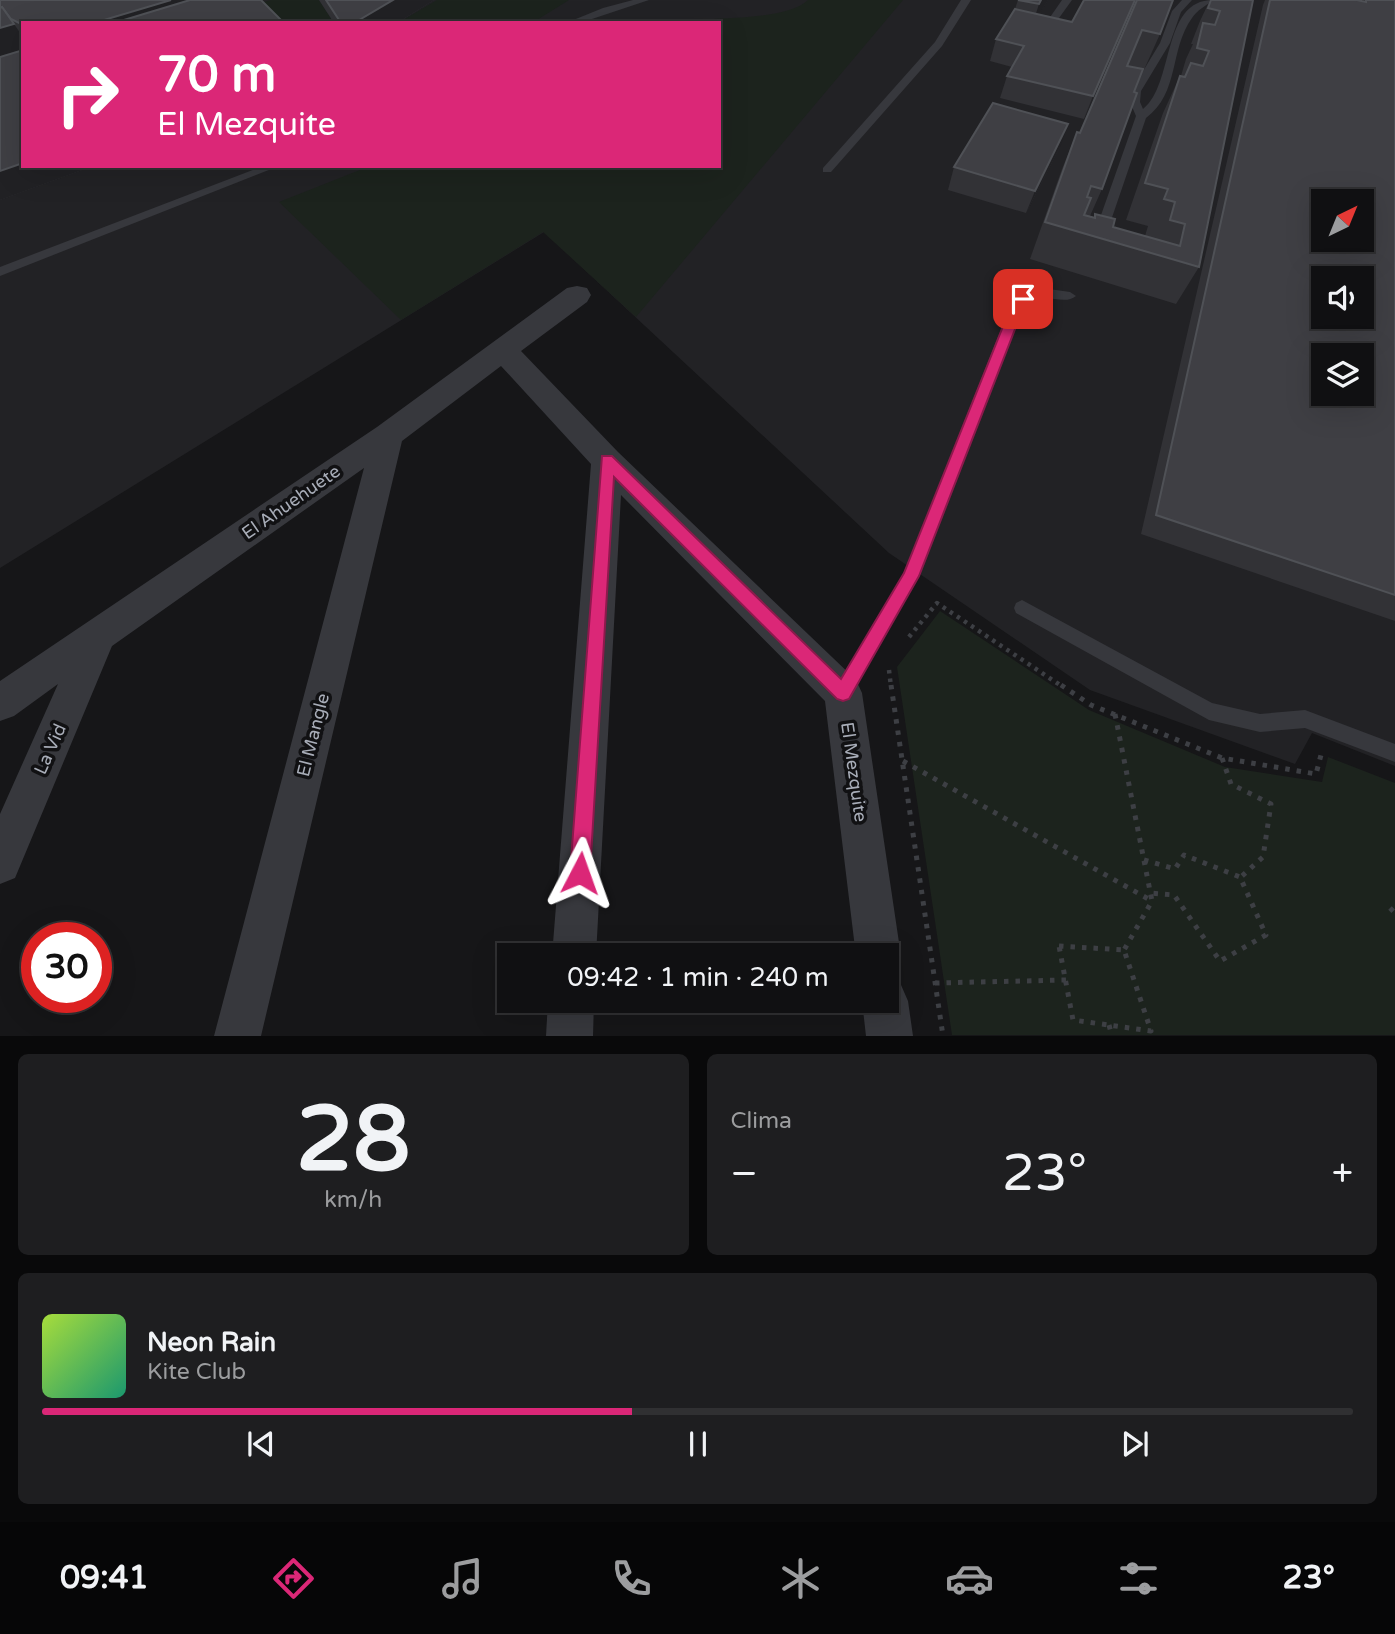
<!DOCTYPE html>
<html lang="es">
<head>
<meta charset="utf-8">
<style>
  :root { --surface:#101012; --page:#1e1e20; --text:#f1f3f6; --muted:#9c9d9f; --line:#303032; --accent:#db2777 }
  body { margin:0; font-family:"Varela Round",sans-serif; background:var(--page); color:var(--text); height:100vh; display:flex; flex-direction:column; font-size:26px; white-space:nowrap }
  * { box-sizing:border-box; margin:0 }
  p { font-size:23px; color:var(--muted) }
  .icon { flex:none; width:38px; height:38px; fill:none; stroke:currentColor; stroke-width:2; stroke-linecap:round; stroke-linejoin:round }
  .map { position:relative; height:1036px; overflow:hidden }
  .details { display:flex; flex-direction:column; gap:18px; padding:18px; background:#09090a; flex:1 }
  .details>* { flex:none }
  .banner { position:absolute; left:21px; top:21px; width:700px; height:147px; border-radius:0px; box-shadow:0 7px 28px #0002,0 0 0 2px var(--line); background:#db2777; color:#fff; overflow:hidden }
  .needle { width:46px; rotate:43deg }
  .controls { position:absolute; left:1311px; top:189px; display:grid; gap:14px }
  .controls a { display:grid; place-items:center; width:63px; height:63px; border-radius:0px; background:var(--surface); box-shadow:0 7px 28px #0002,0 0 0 2px var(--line); font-size:35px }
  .speed { position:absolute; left:21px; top:922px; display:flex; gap:14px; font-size:35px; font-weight:700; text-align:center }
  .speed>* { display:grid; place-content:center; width:91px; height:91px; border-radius:50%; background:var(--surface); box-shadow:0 7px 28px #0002,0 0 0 2px var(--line); line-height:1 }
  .speed .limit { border:10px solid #d22; background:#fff; color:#111 }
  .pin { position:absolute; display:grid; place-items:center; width:60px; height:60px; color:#fff; margin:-30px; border-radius:14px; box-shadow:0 4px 10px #0006 }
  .me { position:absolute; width:77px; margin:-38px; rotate:4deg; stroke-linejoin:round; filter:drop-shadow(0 0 5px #0008) }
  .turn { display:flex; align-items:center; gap:24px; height:147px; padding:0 21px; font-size:32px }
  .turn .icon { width:91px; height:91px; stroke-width:2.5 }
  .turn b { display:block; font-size:49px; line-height:60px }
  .big { font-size:52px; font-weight:600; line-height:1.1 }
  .details .card { flex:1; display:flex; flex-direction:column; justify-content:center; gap:10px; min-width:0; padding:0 24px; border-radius:10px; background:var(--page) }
  .details .dial { align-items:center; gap:0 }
  .dial b { font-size:91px; line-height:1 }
  .song { display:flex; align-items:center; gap:21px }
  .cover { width:84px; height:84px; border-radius:10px; background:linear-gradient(135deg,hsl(80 70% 55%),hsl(160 70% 35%)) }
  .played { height:7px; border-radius:4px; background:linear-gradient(90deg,var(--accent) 45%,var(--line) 45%) }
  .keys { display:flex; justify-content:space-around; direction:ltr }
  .heat { display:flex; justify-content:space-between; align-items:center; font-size:38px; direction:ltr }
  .details .tiles { flex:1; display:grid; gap:18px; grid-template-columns:1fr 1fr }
  .card:last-child { grid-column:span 2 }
  .trip { position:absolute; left:497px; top:943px; width:402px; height:70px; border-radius:0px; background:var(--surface); box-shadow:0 7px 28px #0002,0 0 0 2px var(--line); font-weight:600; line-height:70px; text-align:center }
  .menu { display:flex; height:112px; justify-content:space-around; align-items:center; background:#060607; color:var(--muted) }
  .menu .icon { width:49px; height:49px }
  .menu .active { color:var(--accent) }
  .menu b { font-size:32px; color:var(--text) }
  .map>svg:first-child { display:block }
  .built { fill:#222225; fill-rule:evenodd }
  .green { fill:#1c231d }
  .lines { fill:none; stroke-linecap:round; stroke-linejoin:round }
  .path-far1 { stroke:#3d3f44; stroke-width:4.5; stroke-dasharray:3.5 5; stroke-linecap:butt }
  .path { stroke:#3d3f44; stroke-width:5; stroke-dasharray:4.5 7; stroke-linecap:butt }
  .service { fill:#37383d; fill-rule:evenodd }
  .minor { fill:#37383d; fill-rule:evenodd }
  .wall { fill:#323236 }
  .shaded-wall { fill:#212124 }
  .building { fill:#3f3f44; stroke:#4f5156; stroke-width:2; fill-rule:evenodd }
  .route { fill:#db2777; stroke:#8e194d; stroke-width:2 }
  .labels { text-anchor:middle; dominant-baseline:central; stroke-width:7; stroke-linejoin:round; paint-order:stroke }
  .street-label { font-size:18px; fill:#a8adb8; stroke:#111113 }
</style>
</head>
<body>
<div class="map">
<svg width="1395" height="1036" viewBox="0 0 1395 1036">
  <rect width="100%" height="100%" fill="#161618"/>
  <path class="built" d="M0 0H1395V766L1312 733 1295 764 1090 690 889 553 544 232 0 568ZM23 23H719V166H23ZM1323 201H1362V240H1323ZM1323 278H1362V317H1323ZM1323 355H1362V394H1323Z"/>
  <g class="green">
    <polygon points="271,0 319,0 334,23 271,23 253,5"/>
    <polygon points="437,0 569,0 532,23 398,23"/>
    <path d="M808 0H903L636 317 543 232 401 320 279 202 370 166H719V23H659C694 16 783 24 808 0Z"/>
    <polygon points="940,611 1089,710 1225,767 1322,782 1328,757 1395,783 1395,1035 952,1035 897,667"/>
  </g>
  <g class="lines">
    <g class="path-far1">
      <polyline points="909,637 937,603 1063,687"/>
      <polyline points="889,670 891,687"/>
    </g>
    <g class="path">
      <polyline points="891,685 943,1036"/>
      <polyline points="1061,685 1091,705 1222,758 1316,774 1321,755"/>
      <polyline points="1115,714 1152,901 1124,950"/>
      <polyline points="1222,758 1231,784 1271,804 1263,857 1241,877"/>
      <polyline points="903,761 1152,901"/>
      <polyline points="1144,860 1175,869 1184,855 1240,877 1266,935 1220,961 1174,895 1150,893"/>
      <polyline points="1390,908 1395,913"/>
      <polygon points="1059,946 1124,950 1151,1031 1073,1020"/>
      <polyline points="935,983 1066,980"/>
      <polyline points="1109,1025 1112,1036"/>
    </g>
    <g class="service">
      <polygon points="633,0 649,0 580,23 566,23 603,8"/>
      <polygon points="961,0 971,0 942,46 831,172 823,172 823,168 935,42"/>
      <polygon points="1062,0 1072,0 1054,25 1048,25 1046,23"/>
      <path d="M1182 0H1192L1181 12 1170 43 1141 91 1140 102 1143 109C1175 84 1161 0 1213 0 1206 6 1197 10 1192 18 1169 50 1180 93 1146 118L1106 235 1100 239 1096 238 1094 235 1136 116 1130 102 1131 91 1160 43 1172 11Z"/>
      <polygon points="263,166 279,166 0,276 0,267"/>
      <path d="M1042 288 1070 292 1076 296C1063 307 1043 289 1024 306L919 576 849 699 843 701 837 699 834 693 837 687 904 573 1011 304 1025 292Z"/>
      <polygon points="1022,600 1212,703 1260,714 1305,710 1395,744 1395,762 1305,728 1260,732 1209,720 1016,613 1014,608 1016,603"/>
    </g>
    <g class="minor">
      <polygon points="577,286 587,288 591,295 587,302 521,351 618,452 856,680 862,693 901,956 895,972 887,975 887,956 856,956 825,701 621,495 596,956 552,956 591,464 501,366 402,441 261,1036 214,1036 364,468 112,646 15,878 0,884 0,814 58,684 14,716 0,721 0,681 377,427 567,288"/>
      <polygon points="887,979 901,985 908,1001 913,1036 866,1036 862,1001 887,1001"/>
      <polygon points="548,1001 594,1001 593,1036 546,1036"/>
    </g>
  </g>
  <g class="wall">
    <polygon points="0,0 23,23 23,166 93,166 0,200"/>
    <polygon points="319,0 434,0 397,23 334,23"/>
    <polygon points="1018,0 1048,0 1039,14 1072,22 1084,0 1136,0 1084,119 1000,98 1007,76 1012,67 990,61 996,39 1015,9"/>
    <polygon points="1137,0 1160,34 1134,92 1102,189 1090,216 1094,217 1095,214 1113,227 1145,236 1148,226 1126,220 1163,113 1180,76 1181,76 1186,59 1193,44 1191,44 1200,21 1210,0 1253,0 1199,267 1176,304 1030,259 1062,169 1077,132 1080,133"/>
    <polygon points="1265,0 1357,0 1363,1 1363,0 1395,0 1395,621 1141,534 1263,5"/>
    <polygon points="1060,147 1026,213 948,190 954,167"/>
  </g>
  <g class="shaded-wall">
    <polygon points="171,0 253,0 178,23 94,23"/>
    <polygon points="393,0 434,0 397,23 354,23"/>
    <polygon points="1041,0 1048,0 1032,26 1039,4"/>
    <polygon points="1135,0 1136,0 1084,119 1093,96"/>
    <polygon points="14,24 23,37 23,64 0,71 0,28"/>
    <polygon points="1068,124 1060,147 1026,213 1035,191"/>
    <polygon points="23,163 23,166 93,166 0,200 0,171"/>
  </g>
  <g class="building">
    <polygon points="0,0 171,0 94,23 23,23 23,25 11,19 2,7 0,8"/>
    <polygon points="190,0 261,0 284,23 114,23"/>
    <polygon points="326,0 393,0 354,23 341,23"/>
    <polygon points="1018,0 1041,0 1039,4"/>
    <polygon points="1084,0 1135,0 1093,96 1007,76 1024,46 996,39 1015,9 1072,22"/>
    <polygon points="1137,0 1173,0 1160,34 1142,30 1127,66 1143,69 1134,92 1137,93 1102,189 1091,186 1087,197 1091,198 1084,215 1095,218 1095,214 1115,219 1113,227 1180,246 1185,224 1170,220 1175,202 1164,199 1168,189 1145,183 1180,76 1185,77 1191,63 1203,66 1209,51 1197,48 1203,23 1215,25 1220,11 1208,8 1211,0 1253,0 1199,267 1045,222 1077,132 1080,133"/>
    <path d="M1270 0H1357L1366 2V0H1395V595L1156 515ZM1323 201H1362V240H1323ZM1323 278H1362V317H1323ZM1323 355H1362V394H1323Z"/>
    <polygon points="2,7 14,24 0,28 0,8"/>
    <polygon points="23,50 23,163 0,171 0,57"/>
    <polygon points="993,103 1068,124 1035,191 954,167"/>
  </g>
  <polygon class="route" points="1023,294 1029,299 1024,306 919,576 849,699 843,701 837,699 614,477 590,873 587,880 580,883 573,880 570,873 602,456 612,456 841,679 904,573 1012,304 1018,295"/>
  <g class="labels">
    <g class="street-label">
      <text transform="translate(291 502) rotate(-35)">El Ahuehuete</text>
      <text transform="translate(313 735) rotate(-76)">El Mangle</text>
      <text transform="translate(50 749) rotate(-66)">La Vid</text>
      <text transform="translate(854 772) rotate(82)">El Mezquite</text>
    </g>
  </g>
</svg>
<div class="controls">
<a><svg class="needle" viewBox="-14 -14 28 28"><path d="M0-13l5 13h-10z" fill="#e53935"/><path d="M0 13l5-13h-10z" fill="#9c9d9f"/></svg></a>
<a><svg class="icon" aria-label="sound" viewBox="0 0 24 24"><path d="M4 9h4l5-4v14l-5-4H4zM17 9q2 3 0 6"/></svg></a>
<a><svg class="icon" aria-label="layers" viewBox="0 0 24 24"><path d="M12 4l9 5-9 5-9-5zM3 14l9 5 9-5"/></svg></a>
</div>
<div class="speed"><div class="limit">30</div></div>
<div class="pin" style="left:1023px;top:299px;background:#d93025"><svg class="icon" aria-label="arrive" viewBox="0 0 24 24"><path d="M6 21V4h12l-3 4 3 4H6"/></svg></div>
<svg class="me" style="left:580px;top:873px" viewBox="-20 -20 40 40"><path d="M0-17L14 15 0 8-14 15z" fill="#db2777" stroke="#fff" stroke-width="4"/></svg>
<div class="trip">09:42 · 1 min · 240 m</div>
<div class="banner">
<div class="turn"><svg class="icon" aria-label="right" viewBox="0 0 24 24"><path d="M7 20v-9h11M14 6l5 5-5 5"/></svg><div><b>70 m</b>El Mezquite</div></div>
</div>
</div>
<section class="details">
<div class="tiles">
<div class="card dial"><b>28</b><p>km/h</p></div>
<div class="card"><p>Clima</p>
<div class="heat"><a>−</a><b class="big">23°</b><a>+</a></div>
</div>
<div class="card">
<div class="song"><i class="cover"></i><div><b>Neon Rain</b><p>Kite Club</p></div></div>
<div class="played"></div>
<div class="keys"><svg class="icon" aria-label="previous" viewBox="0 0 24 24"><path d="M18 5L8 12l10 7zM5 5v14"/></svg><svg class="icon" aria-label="pause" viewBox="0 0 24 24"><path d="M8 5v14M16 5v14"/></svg><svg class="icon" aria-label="next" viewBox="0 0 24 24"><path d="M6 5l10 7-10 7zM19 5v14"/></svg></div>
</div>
</div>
</section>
<nav class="menu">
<b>09:41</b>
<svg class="icon active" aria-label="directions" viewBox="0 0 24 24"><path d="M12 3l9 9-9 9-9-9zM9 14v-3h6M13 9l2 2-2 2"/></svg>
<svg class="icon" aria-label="music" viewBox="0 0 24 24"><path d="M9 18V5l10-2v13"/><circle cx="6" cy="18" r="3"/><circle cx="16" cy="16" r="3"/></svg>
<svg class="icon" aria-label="phone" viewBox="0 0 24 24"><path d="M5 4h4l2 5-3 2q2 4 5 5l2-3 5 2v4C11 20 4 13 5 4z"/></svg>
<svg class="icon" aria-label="climate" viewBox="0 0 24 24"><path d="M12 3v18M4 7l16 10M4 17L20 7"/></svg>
<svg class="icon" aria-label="car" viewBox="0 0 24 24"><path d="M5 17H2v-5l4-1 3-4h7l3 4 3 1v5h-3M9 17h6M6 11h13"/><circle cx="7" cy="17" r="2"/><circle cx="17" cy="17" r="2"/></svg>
<svg class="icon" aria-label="filters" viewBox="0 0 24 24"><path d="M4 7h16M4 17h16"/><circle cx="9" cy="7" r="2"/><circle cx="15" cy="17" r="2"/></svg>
<b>23°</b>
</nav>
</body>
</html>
